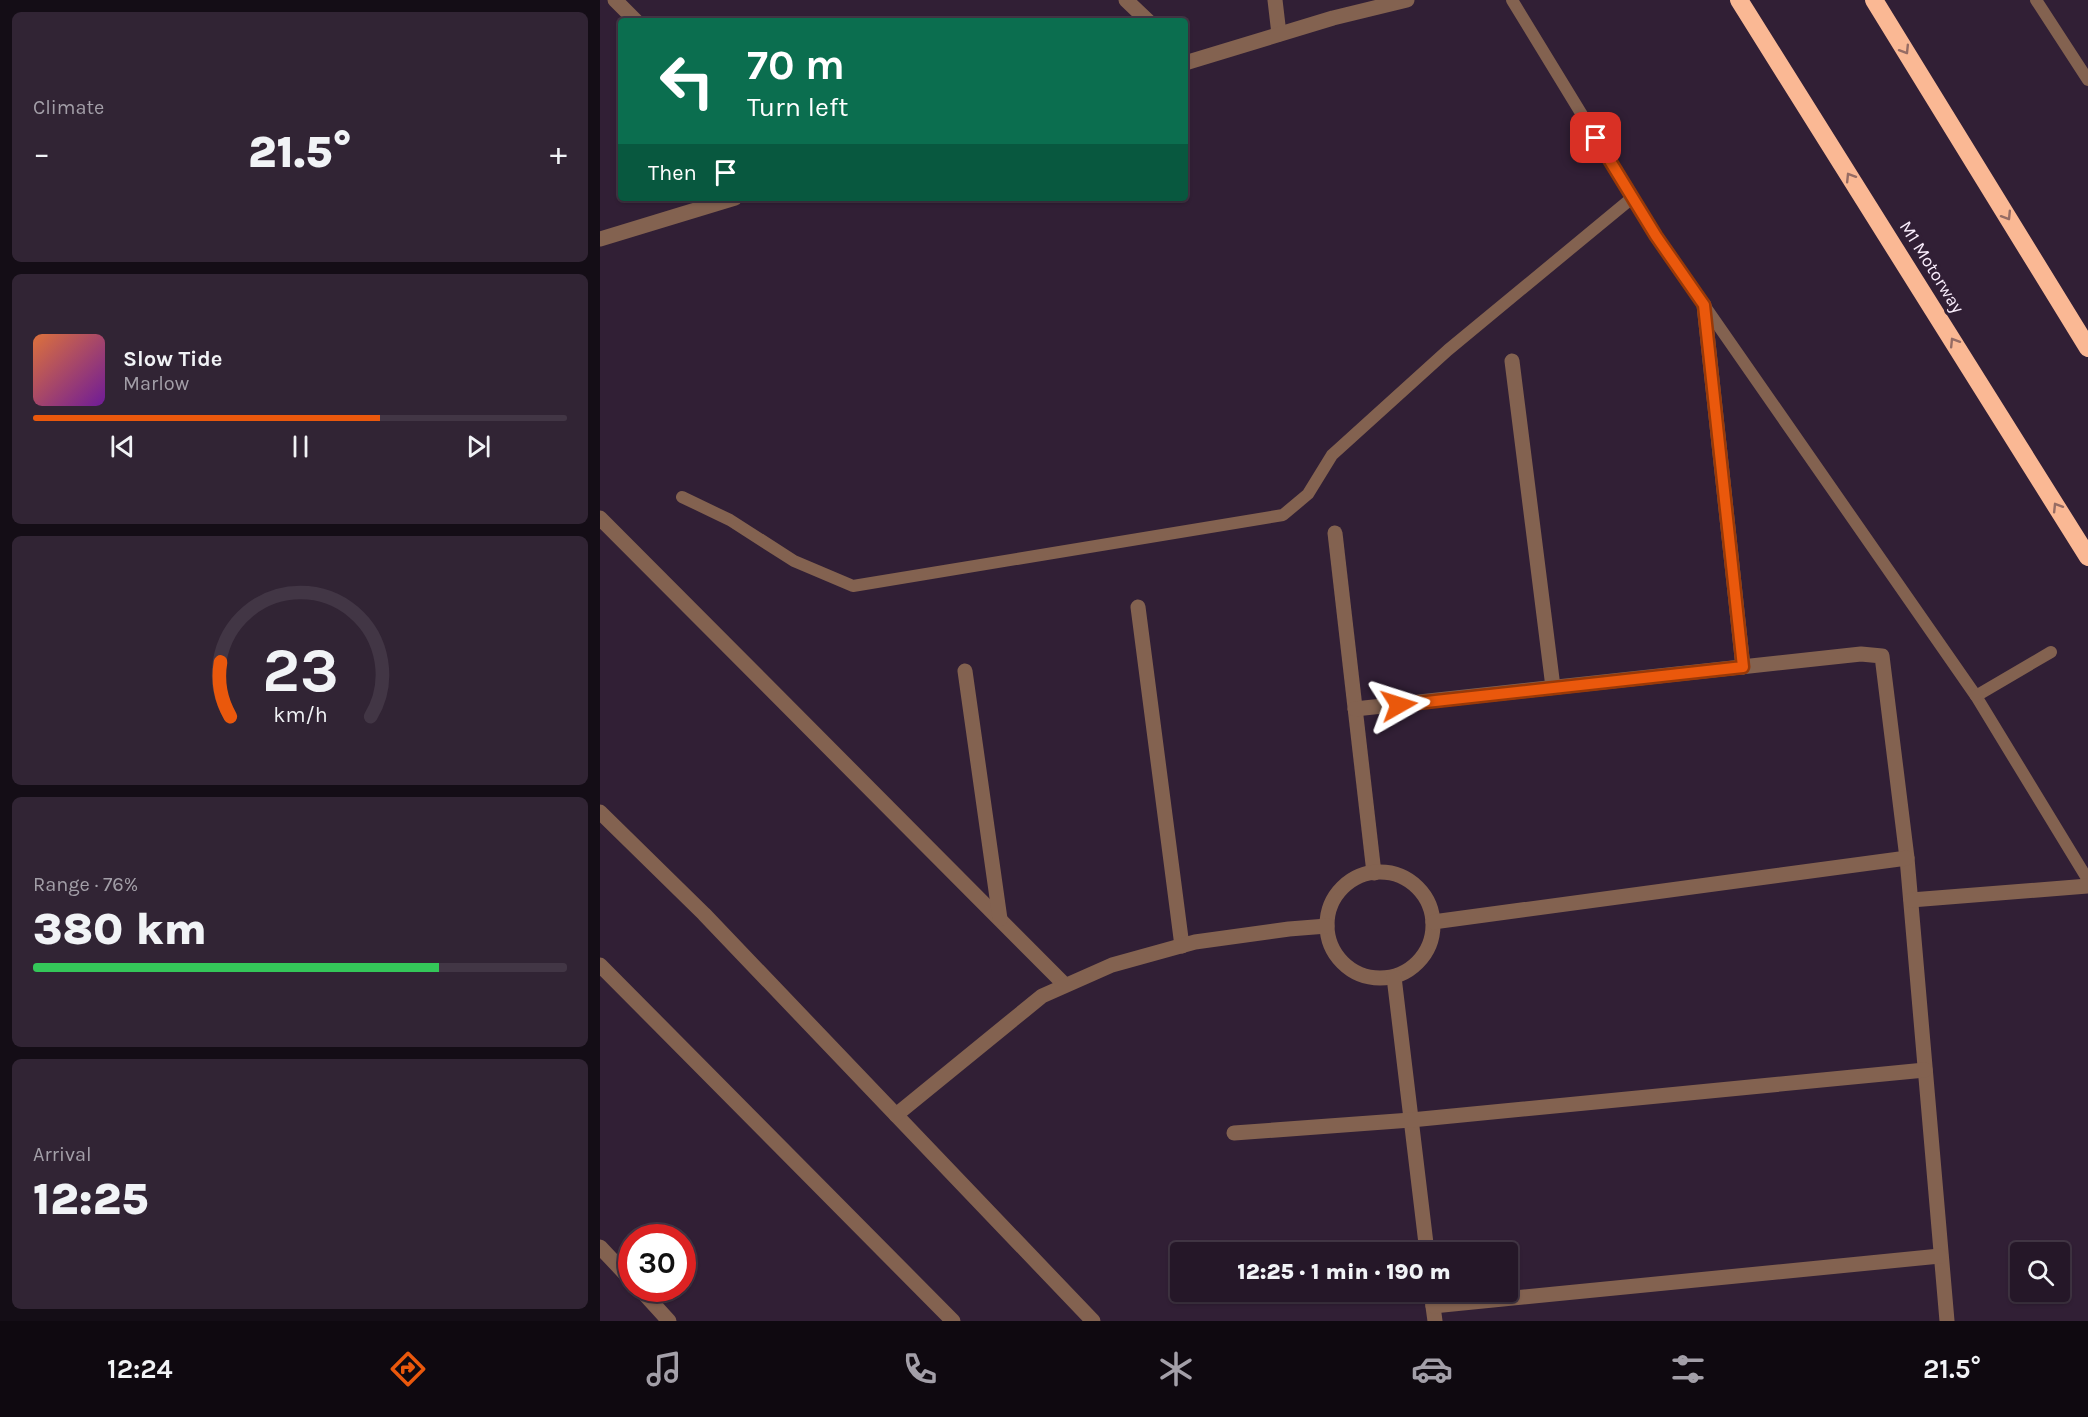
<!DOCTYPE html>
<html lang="en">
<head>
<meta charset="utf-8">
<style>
  :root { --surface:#251728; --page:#312434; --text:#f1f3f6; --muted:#a39fa8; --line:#423645; --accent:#ea580c }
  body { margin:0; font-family:Karla,sans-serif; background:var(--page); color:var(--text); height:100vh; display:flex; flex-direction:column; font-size:22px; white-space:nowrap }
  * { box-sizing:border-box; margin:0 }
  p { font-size:20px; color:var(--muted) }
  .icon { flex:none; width:33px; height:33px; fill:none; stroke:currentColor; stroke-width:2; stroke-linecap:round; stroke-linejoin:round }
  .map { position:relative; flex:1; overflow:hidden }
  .sheet { display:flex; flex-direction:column; gap:12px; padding:12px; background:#140d16; width:600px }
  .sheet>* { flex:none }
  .hud { position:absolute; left:18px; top:18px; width:570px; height:183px; border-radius:6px; box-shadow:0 2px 4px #0004,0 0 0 2px var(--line); background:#0b6e4f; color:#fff; overflow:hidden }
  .fabs { position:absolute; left:1410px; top:1242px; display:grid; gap:12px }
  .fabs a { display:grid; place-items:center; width:60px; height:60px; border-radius:6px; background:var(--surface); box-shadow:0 2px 4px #0004,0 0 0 2px var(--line); font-size:30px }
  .speed { position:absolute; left:18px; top:1224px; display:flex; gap:12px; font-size:30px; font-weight:700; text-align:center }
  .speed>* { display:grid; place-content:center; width:78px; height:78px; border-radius:50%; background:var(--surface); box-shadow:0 2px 4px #0004,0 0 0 2px var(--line); line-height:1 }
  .speed .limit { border:9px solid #d22; background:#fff; color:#111 }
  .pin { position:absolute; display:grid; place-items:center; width:51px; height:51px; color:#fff; margin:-26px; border-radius:12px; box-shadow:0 3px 9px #0006 }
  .me { position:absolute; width:66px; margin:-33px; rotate:84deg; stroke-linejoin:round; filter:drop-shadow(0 0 4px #0008) }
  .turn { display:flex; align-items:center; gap:21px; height:126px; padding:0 30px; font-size:27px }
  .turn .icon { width:78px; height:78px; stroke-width:2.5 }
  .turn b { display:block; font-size:42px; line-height:51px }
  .then { display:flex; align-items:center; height:57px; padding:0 30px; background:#0003; gap:12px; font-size:22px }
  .big { font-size:45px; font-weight:800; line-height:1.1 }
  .sheet .widget { flex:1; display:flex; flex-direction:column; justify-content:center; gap:9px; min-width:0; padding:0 21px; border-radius:9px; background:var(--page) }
  .sheet .dial { align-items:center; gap:0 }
  .dial svg { height:156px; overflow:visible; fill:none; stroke:var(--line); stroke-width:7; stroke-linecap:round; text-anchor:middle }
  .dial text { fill:var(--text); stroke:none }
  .song { display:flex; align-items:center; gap:18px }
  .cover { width:72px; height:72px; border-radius:9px; background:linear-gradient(135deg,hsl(20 70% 55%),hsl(280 70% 35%)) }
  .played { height:6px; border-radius:3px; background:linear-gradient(90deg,var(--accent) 65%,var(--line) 65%) }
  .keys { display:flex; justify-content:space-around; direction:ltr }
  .heat { display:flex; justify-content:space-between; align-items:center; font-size:33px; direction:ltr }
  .charge { height:9px; border-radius:4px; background:linear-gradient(90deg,#34c759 76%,var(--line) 0) }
  .trip { position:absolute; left:570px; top:1242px; width:348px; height:60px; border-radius:6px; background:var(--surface); box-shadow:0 2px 4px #0004,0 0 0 2px var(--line); font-weight:800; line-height:60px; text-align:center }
  .dock { display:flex; height:96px; justify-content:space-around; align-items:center; background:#0f0910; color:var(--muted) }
  .dock .icon { width:42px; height:42px }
  .dock .current { color:var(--accent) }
  .dock b { font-size:27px; color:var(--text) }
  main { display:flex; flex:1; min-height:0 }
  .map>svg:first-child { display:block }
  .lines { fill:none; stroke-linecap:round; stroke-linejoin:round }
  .lane { stroke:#836250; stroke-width:12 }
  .street { stroke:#836250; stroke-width:15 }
  .highway { stroke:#fab894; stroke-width:18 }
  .oneway { stroke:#966c64 }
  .route-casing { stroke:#983908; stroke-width:15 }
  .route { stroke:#ea580c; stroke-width:10 }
  .labels { text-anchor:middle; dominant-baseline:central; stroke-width:6; stroke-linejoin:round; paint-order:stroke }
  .street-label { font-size:18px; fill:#f8ecfb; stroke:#311f35 }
</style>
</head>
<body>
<main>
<section class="sheet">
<div class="widget"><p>Climate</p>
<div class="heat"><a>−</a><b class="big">21.5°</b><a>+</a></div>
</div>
<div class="widget">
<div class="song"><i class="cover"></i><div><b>Slow Tide</b><p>Marlow</p></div></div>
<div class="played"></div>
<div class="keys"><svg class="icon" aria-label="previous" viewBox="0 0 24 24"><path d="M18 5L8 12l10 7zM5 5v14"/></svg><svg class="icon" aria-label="pause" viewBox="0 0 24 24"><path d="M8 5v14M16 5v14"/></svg><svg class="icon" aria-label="next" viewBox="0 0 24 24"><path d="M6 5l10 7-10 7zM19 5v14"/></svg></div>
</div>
<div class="widget dial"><svg viewBox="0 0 100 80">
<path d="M14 69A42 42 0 1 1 86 69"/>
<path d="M14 69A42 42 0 0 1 9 41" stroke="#ea580c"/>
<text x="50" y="56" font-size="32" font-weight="700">23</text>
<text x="50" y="72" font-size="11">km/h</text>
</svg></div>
<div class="widget"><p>Range · 76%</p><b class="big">380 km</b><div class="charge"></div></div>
<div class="widget"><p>Arrival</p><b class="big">12:25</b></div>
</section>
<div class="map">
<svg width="1488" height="1321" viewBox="0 0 1488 1321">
  <rect width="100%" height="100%" fill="#311f35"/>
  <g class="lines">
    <g class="lane">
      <polyline points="912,0 1056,236 1376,696 1488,880"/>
      <polyline points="1436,0 1488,80"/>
      <polyline points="82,497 130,520 194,561 253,586 683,515 708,494 732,455 848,350 1032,198"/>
      <polyline points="1376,696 1451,652"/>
    </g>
    <g class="street">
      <polyline points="15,0 36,21"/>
      <polyline points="526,0 548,21"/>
      <polyline points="675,0 679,34"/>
      <polyline points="585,63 733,18 807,0"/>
      <polyline points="0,239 135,198"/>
      <polyline points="1104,305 1143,667"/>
      <polyline points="912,361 953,687"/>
      <polyline points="0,518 465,985"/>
      <polyline points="735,533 774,873"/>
      <polyline points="538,607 582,946"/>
      <polyline points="365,671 400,919"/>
      <polyline points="755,709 1261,654 1282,656 1307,858 1347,1321"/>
      <polyline points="0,812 104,914 493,1321"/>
      <circle cx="780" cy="925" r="53"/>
      <polyline points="1311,900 1488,886"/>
      <polyline points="833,922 1307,858"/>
      <polyline points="0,965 353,1321"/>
      <polyline points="794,977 827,1252"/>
      <polyline points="296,1115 442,996 512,965 595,942 689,929 727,926"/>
      <polyline points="634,1133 811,1120 1325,1070"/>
      <polyline points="0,1247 32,1281"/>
      <polyline points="39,1288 69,1321"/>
      <polyline points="831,1292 835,1321"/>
      <polyline points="833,1306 1340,1256"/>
    </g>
    <g class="highway">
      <polyline points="1139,0 1488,557"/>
      <polyline points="1274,0 1488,348"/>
    </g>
  </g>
  <defs><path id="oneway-chevron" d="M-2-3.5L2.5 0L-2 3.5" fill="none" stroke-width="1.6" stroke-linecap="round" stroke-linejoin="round" transform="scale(1.5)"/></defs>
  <g class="oneway">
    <use href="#oneway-chevron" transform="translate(1305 50) rotate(58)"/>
    <use href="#oneway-chevron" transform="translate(1250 177) rotate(-122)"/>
    <use href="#oneway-chevron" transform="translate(1407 216) rotate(58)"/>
    <use href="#oneway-chevron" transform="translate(1354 342) rotate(-122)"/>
    <use href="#oneway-chevron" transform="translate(1457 507) rotate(-122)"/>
  </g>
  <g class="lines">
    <g class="route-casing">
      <polyline id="route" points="799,705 1143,667 1104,305 1056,236 996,138"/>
    </g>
    <use href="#route" class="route"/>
  </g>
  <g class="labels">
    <g class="street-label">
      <text transform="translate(1332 267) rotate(58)">M1 Motorway</text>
    </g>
  </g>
</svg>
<div class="fabs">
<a><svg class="icon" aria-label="search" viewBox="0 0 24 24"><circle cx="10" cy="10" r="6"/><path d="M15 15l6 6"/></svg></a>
</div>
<div class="speed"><div class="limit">30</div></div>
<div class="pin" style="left:996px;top:138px;background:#d93025"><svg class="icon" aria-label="arrive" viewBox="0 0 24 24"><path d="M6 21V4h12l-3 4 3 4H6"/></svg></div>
<svg class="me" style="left:799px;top:705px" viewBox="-20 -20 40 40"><path d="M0-17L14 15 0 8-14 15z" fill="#ea580c" stroke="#fff" stroke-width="4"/></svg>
<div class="trip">12:25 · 1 min · 190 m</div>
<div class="hud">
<div class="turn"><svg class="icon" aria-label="left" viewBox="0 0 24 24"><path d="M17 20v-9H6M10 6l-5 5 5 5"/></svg><div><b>70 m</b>Turn left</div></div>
<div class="then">Then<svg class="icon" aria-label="arrive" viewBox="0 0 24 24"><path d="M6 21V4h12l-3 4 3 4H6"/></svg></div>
</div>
</div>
</main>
<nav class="dock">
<b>12:24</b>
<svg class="icon current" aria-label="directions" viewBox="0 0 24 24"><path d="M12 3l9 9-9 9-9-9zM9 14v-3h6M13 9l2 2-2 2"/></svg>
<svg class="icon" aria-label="music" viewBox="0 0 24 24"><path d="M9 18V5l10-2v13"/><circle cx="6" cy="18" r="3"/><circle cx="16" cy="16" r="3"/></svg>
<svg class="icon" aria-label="phone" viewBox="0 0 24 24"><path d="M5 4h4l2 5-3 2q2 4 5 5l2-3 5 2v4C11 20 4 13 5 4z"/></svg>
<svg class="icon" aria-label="climate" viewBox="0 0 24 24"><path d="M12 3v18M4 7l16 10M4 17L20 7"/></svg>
<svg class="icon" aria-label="car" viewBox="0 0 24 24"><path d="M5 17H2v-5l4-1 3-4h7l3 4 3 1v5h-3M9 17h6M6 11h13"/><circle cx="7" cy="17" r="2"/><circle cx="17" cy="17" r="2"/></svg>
<svg class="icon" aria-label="filters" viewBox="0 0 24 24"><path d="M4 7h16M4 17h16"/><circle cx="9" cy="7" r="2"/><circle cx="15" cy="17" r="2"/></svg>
<b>21.5°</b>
</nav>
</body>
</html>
